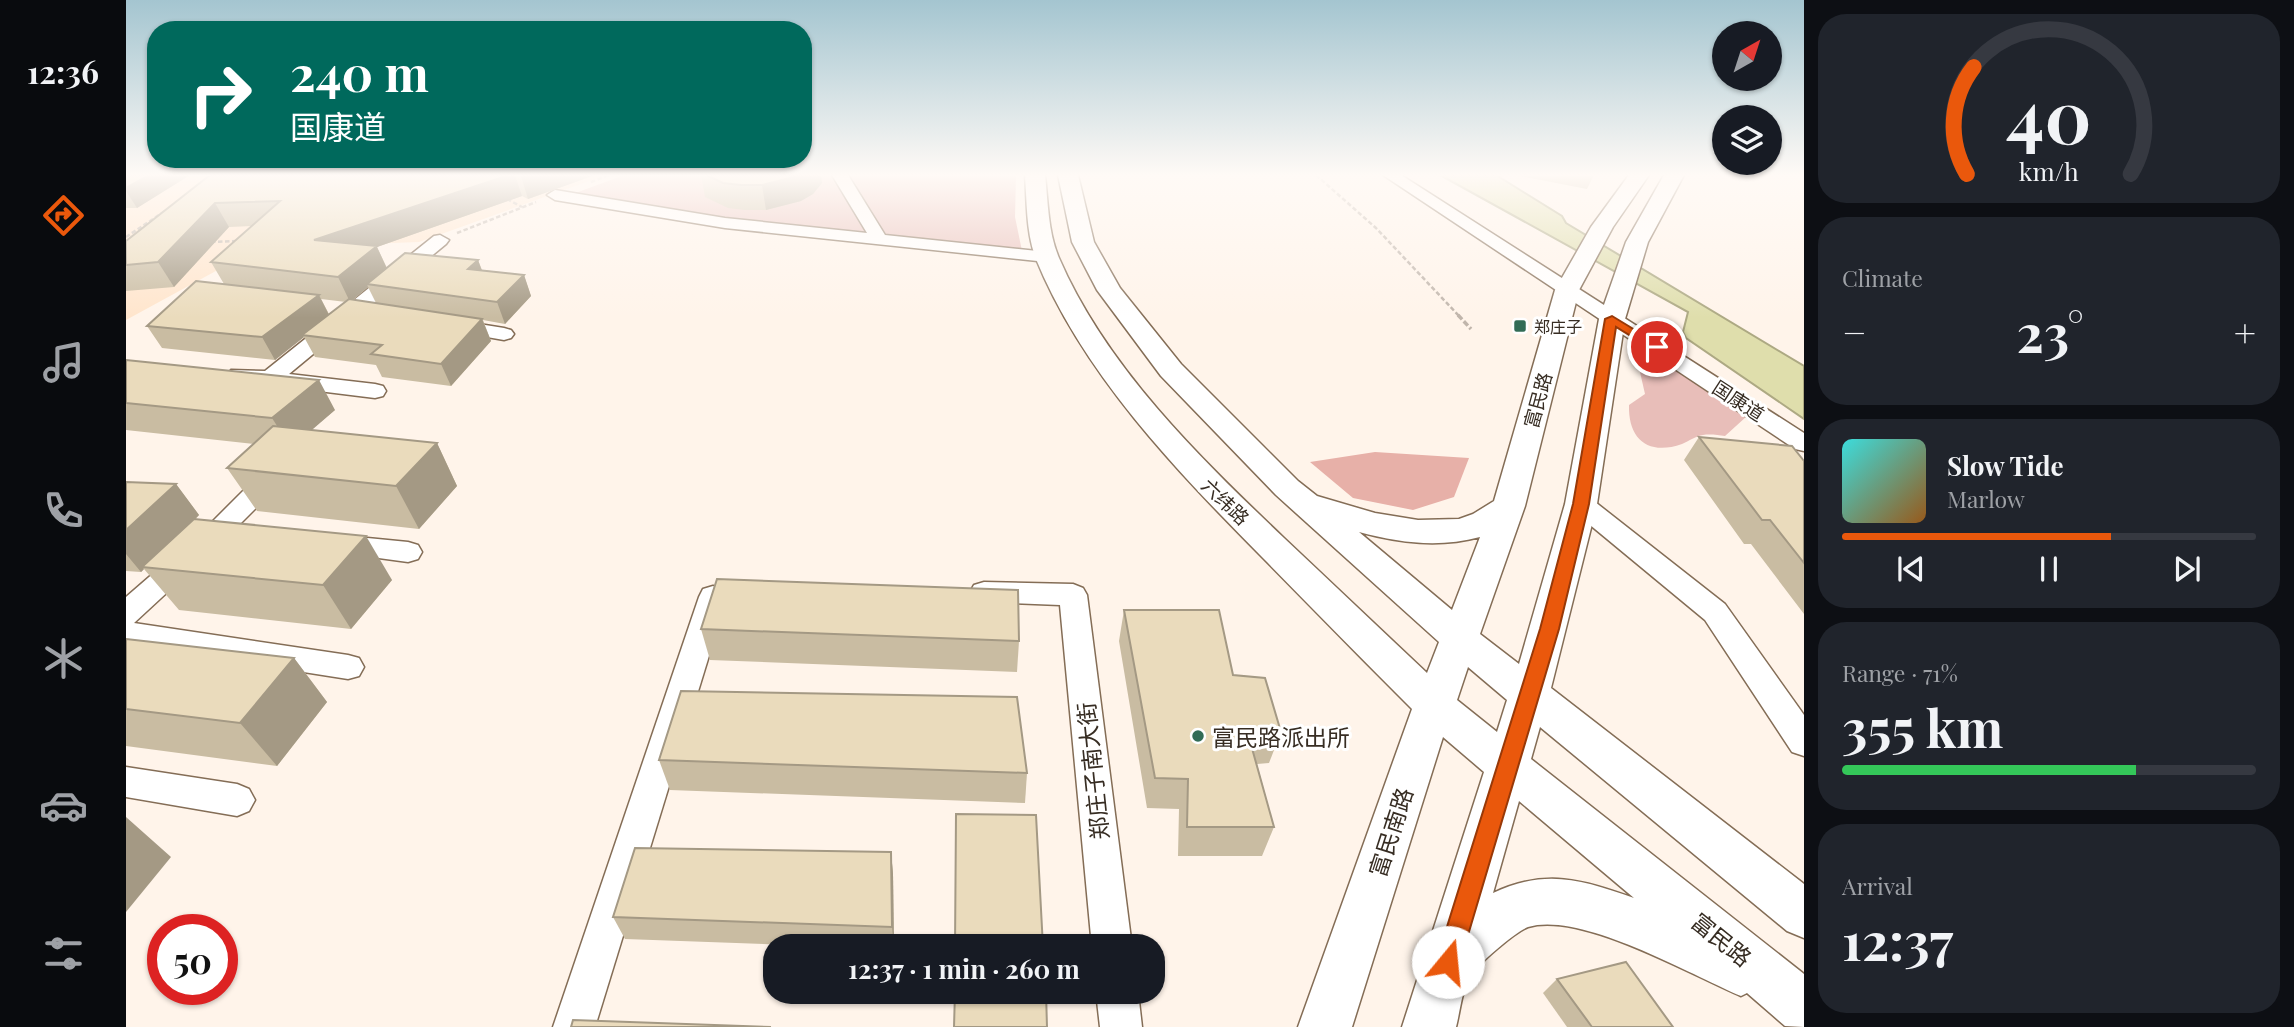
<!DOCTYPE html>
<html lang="en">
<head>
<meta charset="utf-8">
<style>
  :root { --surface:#171b24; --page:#20242c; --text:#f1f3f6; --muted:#9ea1a6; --line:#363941; --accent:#ea580c }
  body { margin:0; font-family:"Playfair Display","Noto Sans SC",serif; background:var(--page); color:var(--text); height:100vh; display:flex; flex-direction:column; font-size:26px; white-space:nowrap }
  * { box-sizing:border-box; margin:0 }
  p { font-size:23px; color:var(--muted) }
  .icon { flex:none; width:38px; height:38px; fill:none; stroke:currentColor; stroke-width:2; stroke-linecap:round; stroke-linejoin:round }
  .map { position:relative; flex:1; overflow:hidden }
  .drawer { display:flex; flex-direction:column; gap:14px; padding:14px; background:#0d0f14; width:490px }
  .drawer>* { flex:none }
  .hud { position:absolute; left:21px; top:21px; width:665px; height:147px; border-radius:28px; box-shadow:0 2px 5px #0004; background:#00695c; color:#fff; overflow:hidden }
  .needle { width:46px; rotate:39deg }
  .controls { position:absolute; left:1586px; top:21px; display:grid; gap:14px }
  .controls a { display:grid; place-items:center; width:70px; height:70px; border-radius:50%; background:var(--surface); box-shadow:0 2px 5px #0004; font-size:35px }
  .speed { position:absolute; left:21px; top:914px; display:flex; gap:14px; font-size:35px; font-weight:700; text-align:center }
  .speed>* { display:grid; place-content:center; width:91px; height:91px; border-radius:50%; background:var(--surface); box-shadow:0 2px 5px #0004; line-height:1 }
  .speed .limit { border:10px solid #d22; background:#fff; color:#111 }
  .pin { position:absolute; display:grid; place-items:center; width:60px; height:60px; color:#fff; margin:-30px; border:4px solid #fff; border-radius:50%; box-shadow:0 2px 7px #0007 }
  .me { position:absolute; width:77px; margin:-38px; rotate:17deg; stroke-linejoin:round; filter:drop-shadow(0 0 5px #0008) }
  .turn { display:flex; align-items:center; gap:24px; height:147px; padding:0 28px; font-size:32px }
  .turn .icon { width:91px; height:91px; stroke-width:2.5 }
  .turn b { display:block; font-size:49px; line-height:60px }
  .big { font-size:52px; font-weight:700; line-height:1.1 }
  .drawer .tile { flex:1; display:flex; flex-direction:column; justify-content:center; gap:10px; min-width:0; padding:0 24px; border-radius:28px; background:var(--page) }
  .drawer .dial { align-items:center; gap:0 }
  .dial svg { height:182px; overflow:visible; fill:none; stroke:var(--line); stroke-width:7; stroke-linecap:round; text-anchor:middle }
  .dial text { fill:var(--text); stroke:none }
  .song { display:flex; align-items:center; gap:21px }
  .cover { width:84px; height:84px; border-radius:10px; background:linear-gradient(135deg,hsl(180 70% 55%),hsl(30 70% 35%)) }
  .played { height:7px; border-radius:4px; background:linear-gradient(90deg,var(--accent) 65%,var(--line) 65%) }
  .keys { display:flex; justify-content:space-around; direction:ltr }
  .heat { display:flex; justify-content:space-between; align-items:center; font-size:38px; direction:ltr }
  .charge { height:10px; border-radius:5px; background:linear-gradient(90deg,#34c759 71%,var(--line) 0) }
  .trip { position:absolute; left:637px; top:934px; width:402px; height:70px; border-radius:28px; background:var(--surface); box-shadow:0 2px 5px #0004; font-weight:700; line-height:70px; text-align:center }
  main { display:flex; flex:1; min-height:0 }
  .menu { display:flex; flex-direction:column; width:126px; justify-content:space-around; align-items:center; background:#090b0e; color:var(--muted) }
  .menu .icon { width:49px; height:49px }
  .menu .current { color:var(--accent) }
  .menu b { font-size:32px; color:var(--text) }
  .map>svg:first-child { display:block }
  .built { fill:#ffe5cc }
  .green { fill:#e8beb9 }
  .forest { fill:#e7b0a8 }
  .water { fill:#dfdeac; stroke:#ada983; stroke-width:2 }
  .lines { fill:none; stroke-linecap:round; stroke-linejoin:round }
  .minor-casing { stroke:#846d56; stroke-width:3 }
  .major-casing { stroke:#846d56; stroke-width:3 }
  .path-far1 { stroke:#c0b5ab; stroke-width:2.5; stroke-dasharray:4.5 2.5; stroke-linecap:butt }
  .path { stroke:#c0b5ab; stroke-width:3.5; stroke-dasharray:6 2.5; stroke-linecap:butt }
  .minor { fill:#fff; fill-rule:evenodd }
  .major { fill:#fff; fill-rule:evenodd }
  .wall { fill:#c9bca2; fill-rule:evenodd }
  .shaded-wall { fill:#a49984 }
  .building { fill:#eadbbc; stroke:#a49984; stroke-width:2 }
  .route { fill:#ea580c; stroke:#983908; stroke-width:2 }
  .poi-dot { fill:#326c56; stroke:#fff; stroke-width:2.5 }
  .labels { text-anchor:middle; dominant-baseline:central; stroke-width:6; stroke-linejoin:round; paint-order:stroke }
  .far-poi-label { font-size:16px; fill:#372d23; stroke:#fff; text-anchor:start }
  .street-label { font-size:19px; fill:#372d23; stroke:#fff }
  .near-poi-label { font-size:23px; fill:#372d23; stroke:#fff; text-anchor:start }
  .near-street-label { font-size:23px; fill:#372d23; stroke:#fff }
</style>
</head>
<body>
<main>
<nav class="menu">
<b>12:36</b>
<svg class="icon current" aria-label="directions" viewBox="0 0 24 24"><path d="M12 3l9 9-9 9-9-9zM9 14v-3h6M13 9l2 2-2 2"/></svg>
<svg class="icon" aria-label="music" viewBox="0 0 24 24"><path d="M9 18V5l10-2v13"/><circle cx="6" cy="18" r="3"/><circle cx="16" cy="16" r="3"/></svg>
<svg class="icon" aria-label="phone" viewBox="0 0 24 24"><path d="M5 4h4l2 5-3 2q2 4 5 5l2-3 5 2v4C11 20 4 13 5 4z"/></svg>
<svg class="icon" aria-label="climate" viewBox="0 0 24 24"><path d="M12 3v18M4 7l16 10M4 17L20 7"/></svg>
<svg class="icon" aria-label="car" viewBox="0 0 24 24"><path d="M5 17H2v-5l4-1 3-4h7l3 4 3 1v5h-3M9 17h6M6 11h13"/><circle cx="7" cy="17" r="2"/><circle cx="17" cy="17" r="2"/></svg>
<svg class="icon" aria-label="filters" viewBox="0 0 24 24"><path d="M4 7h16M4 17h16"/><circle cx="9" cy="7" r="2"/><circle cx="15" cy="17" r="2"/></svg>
</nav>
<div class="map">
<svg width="1678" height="1027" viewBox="0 0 1678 1027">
  <rect width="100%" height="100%" fill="#fff4ea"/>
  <polygon class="built" points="0,175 480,175 293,242 132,248 0,320"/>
  <g class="green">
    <polygon points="498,175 890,175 889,217 896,251 610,219 447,194"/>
    <path d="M1521 357 1539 362 1621 416 1599 436C1592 435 1584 434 1577 435 1570 436 1563 441 1556 444 1522 456 1502 439 1503 405L1519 394 1511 359Z"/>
  </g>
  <polygon class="forest" points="1249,452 1343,458 1328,497 1287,510 1227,498 1184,462"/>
  <polygon class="water" points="1314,175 1370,175 1436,216 1440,223 1678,366 1678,419 1560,338 1557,332 1562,312"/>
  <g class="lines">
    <g class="minor-casing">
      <g id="minor">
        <polygon points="706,175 722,175 759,235 921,252 930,257 921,262 599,228 429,200 421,195 429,190 599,218 741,233"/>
        <polygon points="1257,175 1275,175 1678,433 1678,451 1669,449"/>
        <path d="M314 235 323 240 320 244 163 374 249 384 257 386 260 391 257 396 249 398 160 387C143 382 124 384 105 380L102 375 105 370 139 371 308 236Z"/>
        <polygon points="328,320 378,328 385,330 388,334 385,338 378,340 321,330 318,326 321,322"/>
        <polygon points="148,467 157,469 161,475 157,481 100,538 8,623 222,655 233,658 238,667 233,676 222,679 0,644 0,597 82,526 139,469"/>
        <polygon points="1455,495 1464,498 1599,604 1678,715 1678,756 1666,752 1579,620 1446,510 1442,504 1446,498"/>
        <polygon points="211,535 282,542 292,545 296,552 292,559 282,562 201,551 197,544 201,537"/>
        <polygon points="858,582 947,584 957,588 961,595 1006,947 966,947 934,605 858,602 848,599 844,592 848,585"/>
        <polygon points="587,586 597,589 601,597 469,1027 427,1027 573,597 577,589"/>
        <polygon points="0,767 111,784 123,789 129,800 123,811 111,816 0,797"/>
        <polygon points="970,992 1012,992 1016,1027 974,1027"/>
      </g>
    </g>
    <g class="major-casing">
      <path id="major" d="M899 175H919C922 202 922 233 933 258 980 367 1074 458 1158 538 1206 583 1253 628 1301 673L1313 642 1150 495 1035 376 971 290 946 242 932 175H952L968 242 994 288 1055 364 1172 481 1191 496 1249 513 1292 520 1333 519 1347 514 1368 501 1429 290 1465 227 1503 175H1523L1487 227 1453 290 1399 506 1354 634 1393 664 1439 504 1473 319 1500 242 1538 175H1558L1522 242 1499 319 1471 504 1425 688 1678 884V938L1661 931 1414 727 1405 759 1678 974V1027L1659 1026 1621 993 1615 996C1565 975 1455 911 1402 927 1389 932 1353 963 1345 975 1336 988 1334 1012 1330 1027H1276L1358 772 1317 737 1226 1027H1172L1286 709C1236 659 1187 609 1137 558 1051 471 957 374 910 259 900 233 901 202 899 175ZM1233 532C1274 543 1313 548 1354 537L1326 610ZM1342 667 1381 700 1371 732 1331 700ZM1393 801 1508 898C1456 880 1420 868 1367 893Z"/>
    </g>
    <g class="path-far1">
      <polyline points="1190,175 1250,228 1334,317"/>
      <polyline points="465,182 483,175"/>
      <polyline points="381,199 396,207"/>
      <polyline points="331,233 410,202"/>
      <polyline points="0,237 39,211"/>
      <polyline points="85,242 114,241"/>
    </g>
    <polyline class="path" points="1332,315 1345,329"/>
    <use href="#minor" class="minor"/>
    <use href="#major" class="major"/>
  </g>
  <g class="wall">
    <polygon points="0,175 64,175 11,208 0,208"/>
    <path d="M84 175H469L402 199 396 196 251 247 261 268 352 260 356 270 398 275 405 296 379 324 357 320 365 341 325 386 256 377 250 365 189 357 178 337 149 360 36 348 21 326 98 284 85 262 126 226 103 227 48 287 0 291V241ZM242 287 250 303 227 300ZM195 299 220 302 203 314Z"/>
    <polygon points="575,175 695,175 696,183 687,194 675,201 640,210 619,210 602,208 579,197"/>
    <polygon points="1389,175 1468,175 1461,189"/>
    <polygon points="0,360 209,410 185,430 311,443 331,486 293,529 131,511 101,468 128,444 0,430"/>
    <polygon points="1573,437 1678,461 1678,614 1625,544 1618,544 1558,460"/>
    <polygon points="0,482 50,484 73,515 69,520 266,580 225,629 53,610 18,569 15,572 0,571"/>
    <polygon points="998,610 1107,675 1155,732 1143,763 1131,764 1148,827 1136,856 1052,856 1053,809 1021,808 993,641"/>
    <polygon points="575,629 893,641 891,672 584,660"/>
    <polygon points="0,639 168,658 201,702 151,766 0,746"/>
    <polygon points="533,760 901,773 899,803 544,790"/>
    <polygon points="765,852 767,874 768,947 721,947 499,939 487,917"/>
    <polygon points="1431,979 1547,1027 1441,1027 1417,993"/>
  </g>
  <g class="shaded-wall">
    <polygon points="23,175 64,175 11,208 0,191 0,188"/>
    <polygon points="383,175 389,175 396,196 251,247 262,271 241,284 242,287 224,302 212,277 188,240"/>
    <polygon points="398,175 469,175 402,199 395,176"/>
    <polygon points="675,175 695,175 696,183 687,194 675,201 640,210 636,185"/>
    <polygon points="89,203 103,227 48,287 32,262"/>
    <polygon points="352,260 360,282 342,269"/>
    <polygon points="398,275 405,296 379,324 371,302"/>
    <polygon points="193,295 204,317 176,335 178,337 149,360 136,337"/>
    <polygon points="356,319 365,341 325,386 315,364"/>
    <polygon points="193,380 209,410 165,448 146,418"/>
    <polygon points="311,443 331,486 293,529 270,486"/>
    <polygon points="50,484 73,515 20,567 16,567 18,569 15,572 0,554 0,530"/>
    <polygon points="240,536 266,580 225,629 197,585"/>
    <polygon points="168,658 201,702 151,766 114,723"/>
    <polygon points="0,817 45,857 0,912"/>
    <polygon points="765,852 767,874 768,947 766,927"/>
  </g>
  <g class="building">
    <polygon points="0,175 23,175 0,188"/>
    <polygon points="84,175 383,175 188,240 251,246 212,277 85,262 154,201 89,203 32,262 0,265 0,241"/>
    <polygon points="580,175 675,175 636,185 615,185 597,183"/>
    <polygon points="279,253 352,260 342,269 398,275 371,302 241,284"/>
    <polygon points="70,281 193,295 136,337 21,326"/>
    <polygon points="223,299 356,319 315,364 245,354 256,345 176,335"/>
    <polygon points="0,360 193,380 146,418 0,403"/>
    <polygon points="147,426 311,443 270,486 101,468"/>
    <polygon points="1573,437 1666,446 1678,461 1678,563 1644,520 1636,520"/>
    <polygon points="0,482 50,484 0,530"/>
    <polygon points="68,519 240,536 197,585 16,567"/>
    <polygon points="591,579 892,590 893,641 575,629"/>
    <polygon points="998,610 1093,610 1107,675 1139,678 1155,732 1122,734 1148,827 1061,827 1062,779 1029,778"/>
    <polygon points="0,639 168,658 114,723 0,709"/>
    <polygon points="555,691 891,697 901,773 533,760"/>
    <polygon points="830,814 910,815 917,947 829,947"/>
    <polygon points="509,848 765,852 766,927 487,917"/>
    <polygon points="1500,962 1547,1027 1466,1027 1431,979"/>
    <polygon points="829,992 920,992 921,1027 828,1027"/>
    <polygon points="447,1020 645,1027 445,1027"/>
  </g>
  <linearGradient id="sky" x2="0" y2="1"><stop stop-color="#a4c5d0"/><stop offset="0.55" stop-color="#fffaf6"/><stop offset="1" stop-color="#fffaf6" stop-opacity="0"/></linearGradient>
  <rect width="1678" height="318" fill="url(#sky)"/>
  <polygon class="route" points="1486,316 1537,347 1531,351 1526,349 1490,327 1463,504 1433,629 1334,962 1331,970 1322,974 1314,970 1310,962 1414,629 1447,504 1479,319"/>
  <g class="poi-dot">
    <rect x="1387" y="319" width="14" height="14" rx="3.5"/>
    <circle cx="1072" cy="736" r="7"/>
  </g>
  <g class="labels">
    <g class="far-poi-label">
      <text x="1408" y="326">郑庄子</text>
    </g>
    <g class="street-label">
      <text transform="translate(1411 400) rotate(-75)">富民路</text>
      <text transform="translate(1613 400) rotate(33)">国康道</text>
      <text transform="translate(1100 501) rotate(44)">六纬路</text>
    </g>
    <g class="near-poi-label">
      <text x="1086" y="736">富民路派出所</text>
    </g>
    <g class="near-street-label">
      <text transform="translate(966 771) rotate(-96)">郑庄子南大街</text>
      <text transform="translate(1264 832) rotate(-72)">富民南路</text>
      <text transform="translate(1596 939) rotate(39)">富民路</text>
    </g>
  </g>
</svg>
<div class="controls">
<a><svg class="needle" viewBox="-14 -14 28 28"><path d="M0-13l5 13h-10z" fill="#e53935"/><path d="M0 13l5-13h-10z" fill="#9ea1a6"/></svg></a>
<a><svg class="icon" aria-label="layers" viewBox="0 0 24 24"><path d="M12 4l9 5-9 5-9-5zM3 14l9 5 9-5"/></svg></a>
</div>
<div class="speed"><div class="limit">50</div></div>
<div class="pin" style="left:1531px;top:347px;background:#d93025"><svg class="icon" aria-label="arrive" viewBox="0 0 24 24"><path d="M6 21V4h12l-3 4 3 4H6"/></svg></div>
<svg class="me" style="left:1322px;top:962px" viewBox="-20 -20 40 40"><circle r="19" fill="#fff"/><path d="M0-13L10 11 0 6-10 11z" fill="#ea580c"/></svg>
<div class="trip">12:37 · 1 min · 260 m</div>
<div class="hud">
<div class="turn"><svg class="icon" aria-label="right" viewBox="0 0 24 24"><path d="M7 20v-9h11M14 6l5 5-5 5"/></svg><div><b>240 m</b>国康道</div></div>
</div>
</div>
<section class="drawer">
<div class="tile dial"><svg viewBox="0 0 100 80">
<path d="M14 69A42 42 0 1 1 86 69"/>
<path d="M14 69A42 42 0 0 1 17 22" stroke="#ea580c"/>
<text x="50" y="56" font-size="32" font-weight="700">40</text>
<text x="50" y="72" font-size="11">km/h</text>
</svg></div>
<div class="tile"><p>Climate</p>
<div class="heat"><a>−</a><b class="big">23°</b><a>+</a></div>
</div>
<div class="tile">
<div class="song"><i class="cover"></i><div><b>Slow Tide</b><p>Marlow</p></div></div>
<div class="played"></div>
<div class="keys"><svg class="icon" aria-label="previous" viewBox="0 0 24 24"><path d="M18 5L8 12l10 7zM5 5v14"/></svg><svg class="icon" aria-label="pause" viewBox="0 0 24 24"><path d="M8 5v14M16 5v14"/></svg><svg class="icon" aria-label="next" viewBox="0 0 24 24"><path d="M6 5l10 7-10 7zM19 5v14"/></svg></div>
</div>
<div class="tile"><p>Range · 71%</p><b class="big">355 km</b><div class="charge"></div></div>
<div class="tile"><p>Arrival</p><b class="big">12:37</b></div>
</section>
</main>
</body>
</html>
